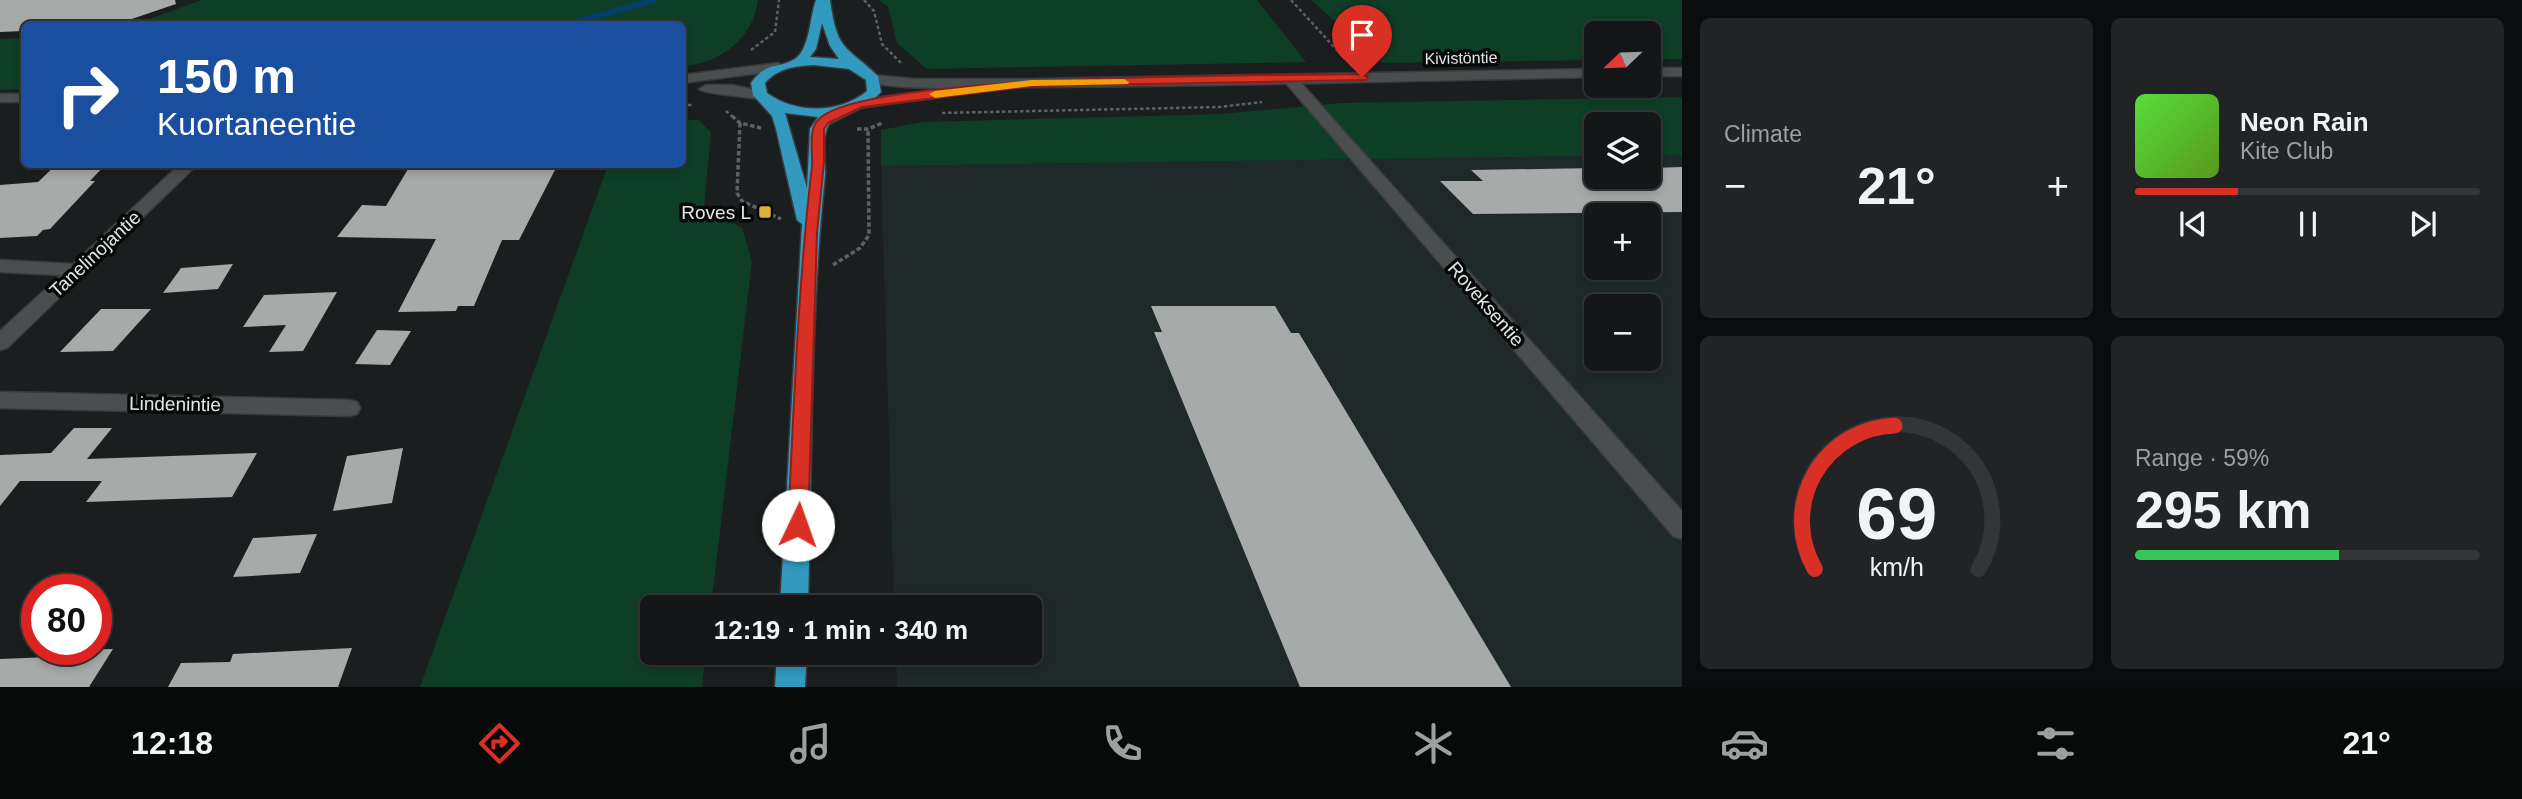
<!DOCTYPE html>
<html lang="en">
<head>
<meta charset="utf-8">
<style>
  :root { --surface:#141617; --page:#212324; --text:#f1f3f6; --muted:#9d9fa1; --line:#333536; --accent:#d93025 }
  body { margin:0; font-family:Arial,sans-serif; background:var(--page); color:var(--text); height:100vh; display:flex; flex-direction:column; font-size:26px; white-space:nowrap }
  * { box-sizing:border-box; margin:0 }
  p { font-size:23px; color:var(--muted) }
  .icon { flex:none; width:38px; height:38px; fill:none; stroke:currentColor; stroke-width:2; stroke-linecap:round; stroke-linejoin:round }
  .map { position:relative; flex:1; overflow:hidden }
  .side { display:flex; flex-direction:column; gap:18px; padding:18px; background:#0b0c0d; width:840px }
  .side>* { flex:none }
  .top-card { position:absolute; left:21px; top:21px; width:665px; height:147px; border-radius:10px; box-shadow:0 4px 10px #0003,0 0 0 2px var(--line); background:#1a4fa0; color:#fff; overflow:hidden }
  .needle { width:46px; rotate:247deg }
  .tools { position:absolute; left:1584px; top:21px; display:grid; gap:14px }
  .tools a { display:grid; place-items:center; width:77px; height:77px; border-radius:10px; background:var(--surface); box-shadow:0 4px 10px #0003,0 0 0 2px var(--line); font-size:35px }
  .speed { position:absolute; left:21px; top:574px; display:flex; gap:14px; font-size:35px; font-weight:700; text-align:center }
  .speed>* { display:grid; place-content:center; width:91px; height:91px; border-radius:50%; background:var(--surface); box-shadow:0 4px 10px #0003,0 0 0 2px var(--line); line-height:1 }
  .speed .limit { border:10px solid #d22; background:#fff; color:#111 }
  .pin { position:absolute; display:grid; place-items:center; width:60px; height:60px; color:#fff; margin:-72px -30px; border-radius:50% 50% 50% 0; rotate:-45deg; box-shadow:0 0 7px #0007 }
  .pin .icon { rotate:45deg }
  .me { position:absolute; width:77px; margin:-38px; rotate:3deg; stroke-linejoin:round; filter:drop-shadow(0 0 5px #0008) }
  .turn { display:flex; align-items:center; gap:24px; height:147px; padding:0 21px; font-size:32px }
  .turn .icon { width:91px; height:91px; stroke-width:2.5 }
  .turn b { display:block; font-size:49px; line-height:60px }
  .big { font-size:52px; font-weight:800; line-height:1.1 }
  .side .card { flex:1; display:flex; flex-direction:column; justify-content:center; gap:10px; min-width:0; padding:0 24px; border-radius:10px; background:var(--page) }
  .side .dial { align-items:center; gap:0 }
  .dial svg { height:182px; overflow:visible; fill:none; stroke:var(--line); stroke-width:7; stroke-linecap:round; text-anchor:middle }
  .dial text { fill:var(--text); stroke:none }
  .song { display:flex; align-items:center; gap:21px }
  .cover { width:84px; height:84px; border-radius:10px; background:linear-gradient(135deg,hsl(110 70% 55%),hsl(90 70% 35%)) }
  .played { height:7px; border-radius:4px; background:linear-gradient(90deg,var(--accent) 30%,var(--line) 30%) }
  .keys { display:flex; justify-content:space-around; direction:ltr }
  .heat { display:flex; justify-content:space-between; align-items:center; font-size:38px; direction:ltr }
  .charge { height:10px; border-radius:5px; background:linear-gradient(90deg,#34c759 59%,var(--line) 0) }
  .side .tiles { flex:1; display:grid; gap:18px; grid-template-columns:repeat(2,1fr) }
  .trip { position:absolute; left:640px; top:595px; width:402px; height:70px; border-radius:10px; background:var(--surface); box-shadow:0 4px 10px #0003,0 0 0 2px var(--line); font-weight:800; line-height:70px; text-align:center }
  .tabs { display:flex; height:112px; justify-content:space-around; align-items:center; background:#080909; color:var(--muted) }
  .tabs .icon { width:49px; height:49px }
  .tabs .active { color:var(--accent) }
  .tabs b { font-size:32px; color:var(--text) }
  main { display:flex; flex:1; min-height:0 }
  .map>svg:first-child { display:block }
  .built { fill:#1f292a; fill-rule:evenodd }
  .green { fill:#0e3e26 }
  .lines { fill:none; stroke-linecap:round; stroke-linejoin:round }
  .stream { stroke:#043e6c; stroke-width:6 }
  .building { fill:#a6aaa9 }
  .minor-casing { stroke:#37393a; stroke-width:3 }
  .tertiary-casing { stroke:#37393a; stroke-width:3 }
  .secondary-casing { stroke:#37393a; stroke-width:3 }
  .trunk-casing { stroke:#37393a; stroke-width:3 }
  .path-far1 { stroke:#5d6061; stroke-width:2.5; stroke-dasharray:3.5 2.5; stroke-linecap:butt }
  .path { stroke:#5d6061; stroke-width:3.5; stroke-dasharray:4.5 2.5; stroke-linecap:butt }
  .minor { fill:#4a4e4e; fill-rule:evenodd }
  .tertiary { fill:#4a4e4e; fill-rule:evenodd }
  .secondary { fill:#4a4e4e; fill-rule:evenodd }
  .trunk { fill:#319abe; fill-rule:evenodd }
  .route { fill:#d93025; stroke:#8d1f18; stroke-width:2 }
  .slow { fill:#f59e0b }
  .poi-dot { fill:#deb133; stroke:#070808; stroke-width:2.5 }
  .labels { text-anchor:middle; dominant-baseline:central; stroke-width:7; stroke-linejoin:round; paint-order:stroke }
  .far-street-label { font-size:16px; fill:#e4e7e7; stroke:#070808 }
  .poi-label { font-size:19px; fill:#e4e7e7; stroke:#070808; text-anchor:end }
  .street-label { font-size:19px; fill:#e4e7e7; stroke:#070808 }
</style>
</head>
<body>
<main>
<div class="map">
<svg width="1682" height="687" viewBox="0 0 1682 687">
  <rect width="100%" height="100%" fill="#1b1e1f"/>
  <path class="built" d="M1649 155H1682V687H897L896 653H1031V607H894L881 166 1596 156V177H1648ZM1596 215H1648V268H1596ZM1596 306H1648V359H1596Z"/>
  <g class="green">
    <path d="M202 0H758C753 39 721 63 683 66L682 24H135Z"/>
    <polygon points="878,0 1257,0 1306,62 927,69 897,43 888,6"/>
    <polygon points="1311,0 1682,0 1682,59 1649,59 1648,33 1596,33 1596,60 1382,63"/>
    <polygon points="24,38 24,89 0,90 0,39"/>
    <polygon points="1682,97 1682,155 1649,155 1648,124 1596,124 1596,156 881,166 881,130 923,122 1221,114 1342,103"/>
    <polygon points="683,120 699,120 711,133 704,206 742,228 752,261 711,607 653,607 653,653 706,653 702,687 420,687 608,165 682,164"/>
  </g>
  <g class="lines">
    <polyline class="stream" points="569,24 654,0"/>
  </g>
  <g class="building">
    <polygon points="0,0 175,0 176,4 117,24 24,24 24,31 0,32"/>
    <polygon points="57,164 106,164 90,181 95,181 50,229 43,230 37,236 0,238 0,185 38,182"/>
    <polygon points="411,164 558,164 519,240 502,240 474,306 458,306 456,311 398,312 436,239 337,237 362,205 386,206"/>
    <polygon points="1682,167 1682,212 1473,214 1440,181 1483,181 1471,170 1596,168 1596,177 1648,177 1648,168"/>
    <polygon points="233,264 218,289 163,293 181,268"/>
    <polygon points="337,292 303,351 269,352 286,325 243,327 264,295"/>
    <polygon points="1151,306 1275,306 1291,333 1299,333 1511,687 1300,687 1154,332 1162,332"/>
    <polygon points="101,309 151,309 113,351 60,352"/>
    <polygon points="377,330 411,331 390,365 355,364"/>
    <polygon points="74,428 112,428 87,459 257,453 232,497 86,502 102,481 20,481 0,506 0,455 51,453"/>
    <polygon points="403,448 392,503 333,511 347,456"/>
    <polygon points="317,534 300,573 233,577 253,538"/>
    <polygon points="352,648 338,687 168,687 181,663 230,662 233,654"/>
    <polygon points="113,649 89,687 0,687 0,659 50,657 53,650"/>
  </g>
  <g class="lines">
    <g class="minor-casing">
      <g id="minor">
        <polygon points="1290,75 1295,76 1682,511 1682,539 1673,536 1285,82 1285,76"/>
        <polygon points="180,164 198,164 7,348 0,350 0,331 61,275 0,272 0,260 73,264"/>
        <polygon points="0,392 349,400 357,402 360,408 357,414 349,416 0,408"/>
      </g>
    </g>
    <g class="tertiary-casing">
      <g id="tertiary">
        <polygon points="778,63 785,67 783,70 682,83 682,75"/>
        <path d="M732 85 765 92 767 95 760 99C748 97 704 94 699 89L706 85Z"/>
        <rect x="0" y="94" width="24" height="8"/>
      </g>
    </g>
    <g class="secondary-casing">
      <g id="secondary">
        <rect x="1648" y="68" width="34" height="8"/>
        <path d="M1596 69V77C1398 81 1200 87 1002 87 978 87 880 92 866 79L873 75 914 79H1032Z"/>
        <polygon points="936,90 941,91 941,97 859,108 852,104 859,100"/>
      </g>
    </g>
    <g class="trunk-casing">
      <g id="trunk">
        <path d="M816 0H830C837 51 845 45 878 76L881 92 869 104 829 124C821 137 826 161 825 176 810 319 812 464 808 607H780L802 224 797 220 776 129 772 116 753 95 751 83C768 60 777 70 795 59 810 49 810 15 816 0ZM822 23 830 46 839 59 810 57 816 49ZM814 65 849 69 866 80 867 91C839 114 796 114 767 93L765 83C778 68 795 66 814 65ZM785 113 818 117 810 129 807 188Z"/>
        <polygon points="777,653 807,653 805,687 775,687"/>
      </g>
    </g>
    <g class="path-far1">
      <polyline points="864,0 874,11 882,44 901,63"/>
      <polyline points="1291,0 1345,59"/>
      <polyline points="751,50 775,32 779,0"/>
      <polyline points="1606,90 1639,90"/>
      <polyline points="682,105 694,105"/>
      <polyline points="726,111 734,118"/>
      <polyline points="942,113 1219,107 1262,102"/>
    </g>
    <g class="path">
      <polyline points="732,116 740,123 761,128"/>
      <polyline points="740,123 737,193 742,201 781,219"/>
      <polyline points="857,129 868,129 882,123"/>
      <polyline points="833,265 860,248 869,235 868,129"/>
    </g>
    <use href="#minor" class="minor"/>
    <use href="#tertiary" class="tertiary"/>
    <use href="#secondary" class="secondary"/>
    <use href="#trunk" class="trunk"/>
  </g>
  <path class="route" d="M1362 74 1368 77 1366 80 1032 86 862 107 828 123 824 129V162L817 232 808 525 805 530H791L788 525C794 405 798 285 812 166 813 152 808 131 818 120 861 72 1279 76 1362 74Z"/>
  <polygon class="slow" points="1124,79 1129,82 1128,84 1032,86 935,98 929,94 935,91 1032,80"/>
  <rect class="poi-dot" x="758" y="205" width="14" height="14" rx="3.5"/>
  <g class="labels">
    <g class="far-street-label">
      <text transform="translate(1461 58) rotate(-1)">Kivistöntie</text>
    </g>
    <g class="poi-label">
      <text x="751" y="212">Roves L</text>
    </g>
    <g class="street-label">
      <text transform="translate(95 254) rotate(-43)">Tanelinojantie</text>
      <text transform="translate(1486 304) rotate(49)">Roveksentie</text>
      <text transform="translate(175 404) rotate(1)">Lindenintie</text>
    </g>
  </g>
</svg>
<div class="tools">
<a><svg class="needle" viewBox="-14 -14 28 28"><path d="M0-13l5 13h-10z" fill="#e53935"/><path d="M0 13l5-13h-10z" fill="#9d9fa1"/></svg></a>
<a><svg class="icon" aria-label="layers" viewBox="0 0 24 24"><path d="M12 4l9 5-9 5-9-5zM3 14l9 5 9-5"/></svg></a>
<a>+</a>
<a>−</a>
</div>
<div class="speed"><div class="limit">80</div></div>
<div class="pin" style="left:1362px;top:77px;background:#d93025"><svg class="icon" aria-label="arrive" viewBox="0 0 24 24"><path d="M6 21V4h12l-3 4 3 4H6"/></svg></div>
<svg class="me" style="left:798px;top:525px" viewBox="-20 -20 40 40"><circle r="19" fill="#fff"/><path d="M0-13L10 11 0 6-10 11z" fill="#d93025"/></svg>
<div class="trip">12:19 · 1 min · 340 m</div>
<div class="top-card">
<div class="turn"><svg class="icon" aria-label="right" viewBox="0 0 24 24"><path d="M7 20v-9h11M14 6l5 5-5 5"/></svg><div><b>150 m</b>Kuortaneentie</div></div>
</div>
</div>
<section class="side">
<div class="tiles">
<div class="card"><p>Climate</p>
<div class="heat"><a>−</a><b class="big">21°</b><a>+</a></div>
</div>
<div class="card">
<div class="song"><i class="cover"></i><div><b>Neon Rain</b><p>Kite Club</p></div></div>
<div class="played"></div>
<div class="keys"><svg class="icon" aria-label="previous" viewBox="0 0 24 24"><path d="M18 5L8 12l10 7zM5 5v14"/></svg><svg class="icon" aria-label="pause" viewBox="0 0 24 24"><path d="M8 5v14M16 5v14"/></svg><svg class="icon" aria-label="next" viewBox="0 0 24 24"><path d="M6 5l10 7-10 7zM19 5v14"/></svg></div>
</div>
<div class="card dial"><svg viewBox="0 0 100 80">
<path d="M14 69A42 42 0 1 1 86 69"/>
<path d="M14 69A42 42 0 0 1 49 6" stroke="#d93025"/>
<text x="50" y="56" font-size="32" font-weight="700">69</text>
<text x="50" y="72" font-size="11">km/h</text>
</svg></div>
<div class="card"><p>Range · 59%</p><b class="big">295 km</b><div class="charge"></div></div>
</div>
</section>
</main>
<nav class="tabs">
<b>12:18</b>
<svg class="icon active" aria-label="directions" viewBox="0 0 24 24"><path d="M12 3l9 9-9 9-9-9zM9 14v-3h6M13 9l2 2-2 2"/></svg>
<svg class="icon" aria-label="music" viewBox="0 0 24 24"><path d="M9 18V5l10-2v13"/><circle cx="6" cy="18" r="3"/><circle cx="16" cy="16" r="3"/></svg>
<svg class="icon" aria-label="phone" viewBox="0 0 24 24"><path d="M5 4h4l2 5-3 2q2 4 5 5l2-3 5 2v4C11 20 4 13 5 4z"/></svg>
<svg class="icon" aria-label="climate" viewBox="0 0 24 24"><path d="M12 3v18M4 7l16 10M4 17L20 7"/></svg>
<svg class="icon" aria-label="car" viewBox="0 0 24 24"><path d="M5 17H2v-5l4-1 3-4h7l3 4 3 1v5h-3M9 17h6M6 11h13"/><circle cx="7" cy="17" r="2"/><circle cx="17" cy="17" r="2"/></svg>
<svg class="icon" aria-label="filters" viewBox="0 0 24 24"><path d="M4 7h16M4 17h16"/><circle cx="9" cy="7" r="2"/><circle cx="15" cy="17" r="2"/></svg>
<b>21°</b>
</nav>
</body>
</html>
